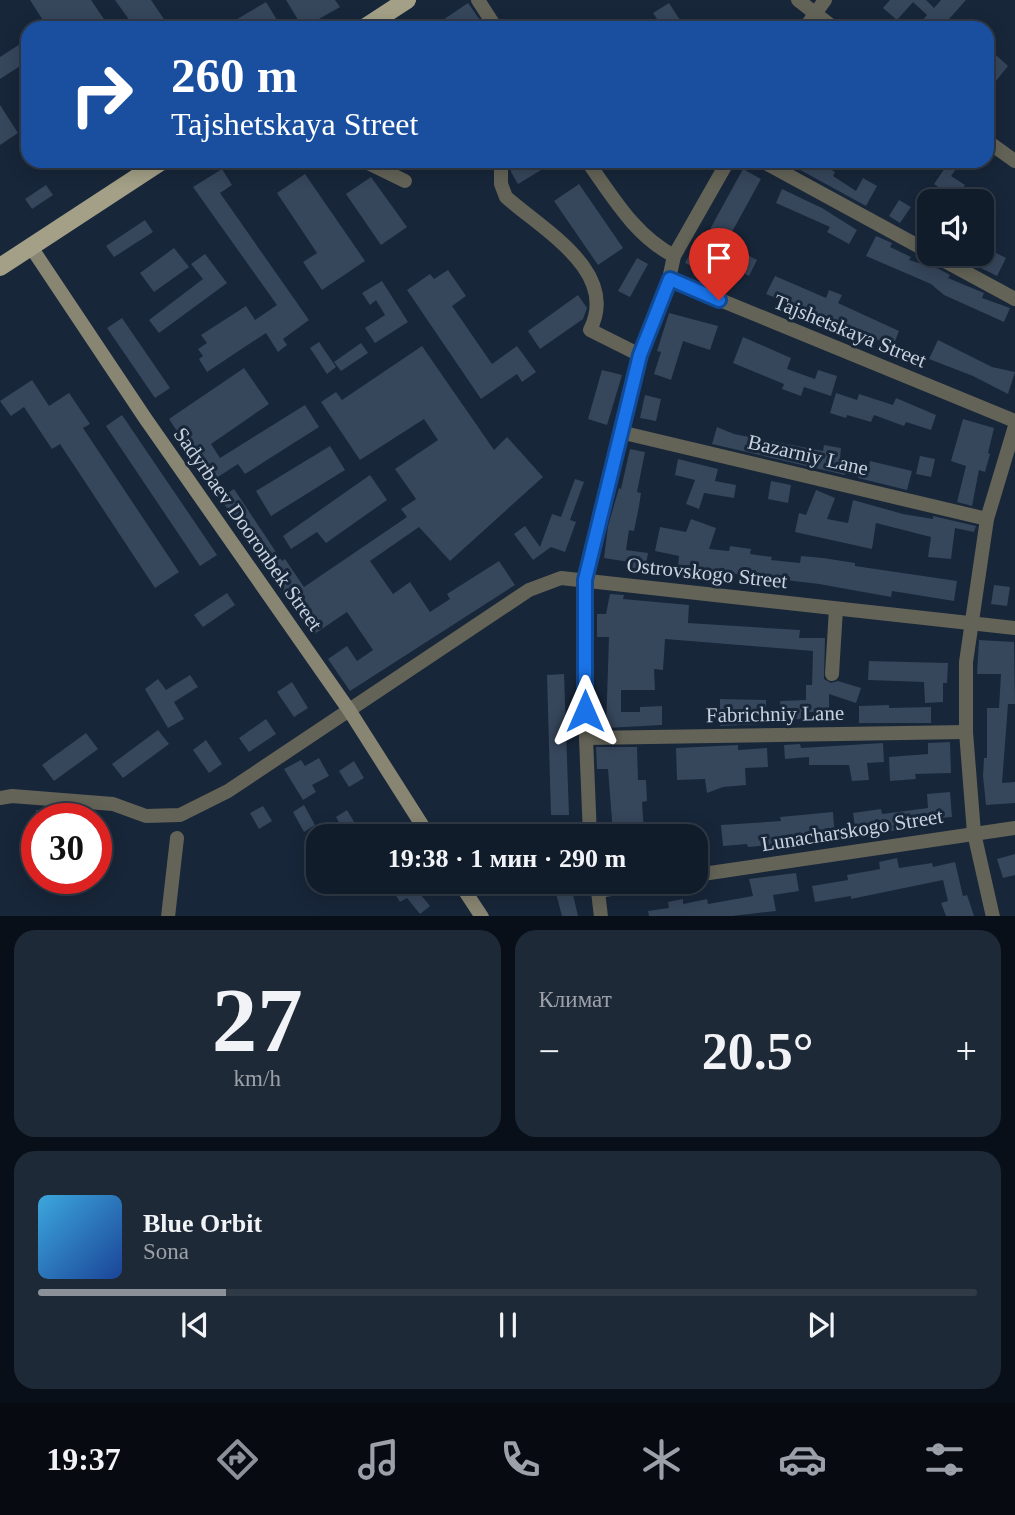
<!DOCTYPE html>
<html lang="ru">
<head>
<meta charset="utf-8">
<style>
  :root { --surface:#111c2b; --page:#1e2937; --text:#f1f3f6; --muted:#9ca1a9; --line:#303a47; --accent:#8c9099 }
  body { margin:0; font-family:Georgia,serif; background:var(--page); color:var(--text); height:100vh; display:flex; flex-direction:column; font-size:26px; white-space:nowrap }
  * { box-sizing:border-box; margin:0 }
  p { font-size:23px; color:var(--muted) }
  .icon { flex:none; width:38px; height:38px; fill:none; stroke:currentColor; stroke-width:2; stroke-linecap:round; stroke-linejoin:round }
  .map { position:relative; height:916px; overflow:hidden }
  .panel { display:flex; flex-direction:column; gap:14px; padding:14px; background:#090f18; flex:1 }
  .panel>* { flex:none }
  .guide { position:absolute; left:21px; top:21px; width:973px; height:147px; border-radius:21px; box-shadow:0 4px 18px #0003,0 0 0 2px var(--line); background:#1a4fa0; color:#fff; overflow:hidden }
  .buttons { position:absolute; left:917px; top:189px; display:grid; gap:14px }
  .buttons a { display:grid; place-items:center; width:77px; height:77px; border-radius:14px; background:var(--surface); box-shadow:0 4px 18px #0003,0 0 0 2px var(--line); font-size:35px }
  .speed { position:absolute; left:21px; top:803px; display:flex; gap:14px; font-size:35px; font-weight:700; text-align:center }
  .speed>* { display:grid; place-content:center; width:91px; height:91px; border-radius:50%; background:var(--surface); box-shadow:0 4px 18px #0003,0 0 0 2px var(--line); line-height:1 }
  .speed .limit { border:10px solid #d22; background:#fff; color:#111 }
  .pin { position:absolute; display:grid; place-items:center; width:60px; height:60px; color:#fff; margin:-72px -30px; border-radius:50% 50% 50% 0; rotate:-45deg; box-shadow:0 0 7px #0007 }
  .pin .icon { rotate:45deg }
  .me { position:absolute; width:77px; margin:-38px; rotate:0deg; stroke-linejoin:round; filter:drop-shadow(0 0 5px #0008) }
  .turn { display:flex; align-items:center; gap:24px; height:147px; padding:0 35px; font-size:32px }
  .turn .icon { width:91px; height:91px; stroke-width:2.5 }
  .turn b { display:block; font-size:49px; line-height:60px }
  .big { font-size:52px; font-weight:700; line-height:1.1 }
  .panel .tile { flex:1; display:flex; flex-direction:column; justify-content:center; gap:10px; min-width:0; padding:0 24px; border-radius:21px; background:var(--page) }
  .panel .dial { align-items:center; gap:0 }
  .dial b { font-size:91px; line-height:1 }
  .song { display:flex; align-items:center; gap:21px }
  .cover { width:84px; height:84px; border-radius:10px; background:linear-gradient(135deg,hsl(200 70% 55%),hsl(220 70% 35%)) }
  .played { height:7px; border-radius:4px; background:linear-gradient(90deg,var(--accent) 20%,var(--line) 20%) }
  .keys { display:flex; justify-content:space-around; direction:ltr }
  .heat { display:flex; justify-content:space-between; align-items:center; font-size:38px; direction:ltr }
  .panel .tiles { flex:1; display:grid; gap:14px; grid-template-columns:1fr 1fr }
  .tile:last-child { grid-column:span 2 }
  .trip { position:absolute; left:306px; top:824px; width:402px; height:70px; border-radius:21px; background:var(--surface); box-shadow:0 4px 18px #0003,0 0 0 2px var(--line); font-weight:700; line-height:70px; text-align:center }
  .dock { display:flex; height:112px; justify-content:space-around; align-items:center; background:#070b11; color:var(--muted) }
  .dock .icon { width:49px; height:49px }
  .dock .on { color:var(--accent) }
  .dock b { font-size:32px; color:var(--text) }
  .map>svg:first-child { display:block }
  .building { fill:#36465b }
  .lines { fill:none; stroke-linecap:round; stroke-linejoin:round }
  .minor { stroke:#646357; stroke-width:14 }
  .secondary { stroke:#888572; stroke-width:14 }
  .primary { stroke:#a3a087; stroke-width:18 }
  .route-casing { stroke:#114b97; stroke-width:18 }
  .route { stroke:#1a73e8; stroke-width:12 }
  .labels { text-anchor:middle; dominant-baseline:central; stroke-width:6; stroke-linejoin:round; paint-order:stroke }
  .street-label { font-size:21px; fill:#c8d2df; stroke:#172639 }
</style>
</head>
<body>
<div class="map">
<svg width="1015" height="917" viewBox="0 0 1015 917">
  <rect width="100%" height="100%" fill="#172639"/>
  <g class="building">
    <polygon points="30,0 91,0 110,28 48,28"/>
    <polygon points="115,0 151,0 170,28 135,28"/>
    <polygon points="286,0 335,0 340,7 303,28"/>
    <polygon points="890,0 926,0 934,8 941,0 966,0 941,28 916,28 927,15 913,2 897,20 883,8"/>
    <polygon points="266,2 282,28 222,28"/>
    <polygon points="468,3 480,20 468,28 431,28"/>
    <polygon points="669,3 685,28 663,28 653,13"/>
    <polygon points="28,39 28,61 0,79 0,57"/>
    <polygon points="987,47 1008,66 987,92"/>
    <polygon points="0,105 18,133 0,145"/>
    <polygon points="518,161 556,161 518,184 511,172 511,165"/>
    <polygon points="784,161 817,161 835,172 833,176 856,191 863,178 877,186 866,206"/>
    <polygon points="935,161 961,161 951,176 965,185 956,199 934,184 945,168"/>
    <polygon points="222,169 232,185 220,193 309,320 283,339 287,345 278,352 266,333 207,372 199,359 203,356 198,349 207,343 201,335 246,306 255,320 277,305 193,187"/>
    <polygon points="743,169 761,179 727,241 709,231"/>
    <polygon points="305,174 365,261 322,290 303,262 317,253 277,193"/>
    <polygon points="371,177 407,227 381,245 346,194"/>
    <polygon points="579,184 623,248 598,265 554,201"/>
    <polygon points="46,185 53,195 32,209 25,199"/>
    <polygon points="782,189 822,208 857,230 849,244 827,232 830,227 776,203"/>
    <polygon points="899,200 911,207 900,223 889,216"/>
    <polygon points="145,220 153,232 114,257 106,246"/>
    <polygon points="876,236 892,243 890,247 911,257 909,260 939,269 950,275 948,278 984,293 982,298 1010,308 1004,322 944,295 931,284 866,256"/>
    <polygon points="174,248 189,267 154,292 140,273"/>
    <polygon points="693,248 713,257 706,273 685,263"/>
    <polygon points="736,249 757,260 749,276 728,265"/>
    <polygon points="990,250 1006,258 997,276 981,268"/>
    <polygon points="205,254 227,283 159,333 149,320 203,279 191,264"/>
    <polygon points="637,258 648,264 630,297 618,291"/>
    <polygon points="448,270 466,296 452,306 492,364 517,346 536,372 522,382 517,374 481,399 407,290 430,274 434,279"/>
    <polygon points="775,276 826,298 829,290 842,295 838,303 899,331 893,346 766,294"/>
    <polygon points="382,281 408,322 375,343 365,328 385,315 376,300 370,305 362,293"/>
    <polygon points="578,295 587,308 583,319 540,349 528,331"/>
    <polygon points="669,313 718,326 710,350 683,341 671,380 654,374 661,352 657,351"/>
    <polygon points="122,318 170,388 155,398 107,328"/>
    <polygon points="743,337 791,358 787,369 815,379 818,370 837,376 831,396 804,387 801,396 782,389 784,384 733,363"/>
    <polygon points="938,340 992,367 1015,372 1008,394 973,376 929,359"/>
    <polygon points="319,342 336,367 327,374 310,348"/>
    <polygon points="361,343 368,353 341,371 334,362"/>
    <polygon points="422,346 494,450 507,437 543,477 450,561 419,527 370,561 393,594 410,582 430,612 450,599 447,594 499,561 515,585 350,691 328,659 347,646 357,661 373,650 347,612 313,635 220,498 234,489 282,561 285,559 304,587 407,517 401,509 416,499 395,469 438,440 424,419 360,460 321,402 336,392 342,400"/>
    <polygon points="244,368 269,404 211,444 220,458 305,405 319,427 245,474 238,464 210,482 169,419"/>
    <polygon points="602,370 622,375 607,425 588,419"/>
    <polygon points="32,380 49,406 69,393 90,424 83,428 179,572 155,588 60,444 52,449 24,407 11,416 0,401"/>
    <polygon points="836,393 857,400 859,394 893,405 896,398 936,415 931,430 906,422 904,426 874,415 871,422 847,415 846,418 830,413"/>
    <polygon points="645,395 661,399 656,421 640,418"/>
    <polygon points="122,415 217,555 200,566 106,426"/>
    <polygon points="963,419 994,428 988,453 990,454 985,472 979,470 972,506 957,502 966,466 951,461"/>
    <polygon points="717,427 734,434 823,451 824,445 841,448 840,459 850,461 845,475 712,444"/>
    <polygon points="330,446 345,470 271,516 256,491"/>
    <polygon points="630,449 645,452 637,492 641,493 639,506 634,531 629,530 626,550 648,553 645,570 628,567 629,562 604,558 608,526 619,488 621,489"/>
    <polygon points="920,456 935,459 931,477 916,474"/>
    <polygon points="678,459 718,469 715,481 736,485 734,498 704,493 699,509 686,504 695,480 675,475"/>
    <polygon points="870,461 912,471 907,490 858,478 861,464 869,466"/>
    <polygon points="370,475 387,500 326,543 317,532 291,549 283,536"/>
    <polygon points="575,479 584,482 570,520 576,522 565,552 551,547 533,560 514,534 525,526 540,547 552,514 561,517"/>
    <polygon points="771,481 791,485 788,503 768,499"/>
    <polygon points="816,490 835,498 827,519 848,523 853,500 903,514 933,519 933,516 976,526 974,532 955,528 951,559 928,557 931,537 876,523 872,549 795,532 799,513 806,515"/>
    <polygon points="691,519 716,528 709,549 729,551 730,546 751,549 750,554 772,557 771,560 800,563 801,556 823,558 855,563 855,566 957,581 954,601 892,591 891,597 819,584 678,567 679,556 655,551 660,527 686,532"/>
    <polygon points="994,585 1010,587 1007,606 991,604"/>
    <polygon points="227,593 235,605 203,627 194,615"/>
    <polygon points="610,594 624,595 623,599 689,605 688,623 800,630 799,638 825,638 824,679 831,683 838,681 861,688 856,703 829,694 829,712 801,712 801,719 782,720 780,701 806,700 806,685 812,685 813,651 665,639 663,670 654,669 655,690 621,690 621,712 640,712 640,707 662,706 662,725 606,728 609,637 597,637 597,614 606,614"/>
    <polygon points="979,640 1014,642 1015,704 1008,704 1002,783 1015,782 1015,803 986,805 983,776 984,758 987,758 987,708 999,708 1001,674 977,674"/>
    <polygon points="869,661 948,663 947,683 943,683 943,702 925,703 924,682 868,680"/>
    <polygon points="564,674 569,815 551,815 547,675"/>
    <polygon points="190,675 198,687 174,702 184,719 168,728 145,689 158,679 166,690"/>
    <polygon points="292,682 308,708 294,717 277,692"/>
    <polygon points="720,699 766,700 766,724 720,726"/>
    <polygon points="889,705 889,708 931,707 931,723 859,723 859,706"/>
    <polygon points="266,719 276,734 249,752 239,738"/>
    <polygon points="158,730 169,744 123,778 112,764"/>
    <polygon points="86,733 98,749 54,781 42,765"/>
    <polygon points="206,740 222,764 209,773 193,750"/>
    <polygon points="950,742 951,773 915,774 916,779 890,781 889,757 928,754 928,743"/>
    <polygon points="883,743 884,762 867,763 869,780 852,781 849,765 809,765 809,757 785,759 784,745 800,744 801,748"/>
    <polygon points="738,745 738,750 767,748 768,767 745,768 746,785 723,787 707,793 705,779 677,780 676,748"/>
    <polygon points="596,747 637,747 638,780 646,780 647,801 642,802 644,831 613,833 608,769 597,769"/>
    <polygon points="319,758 329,776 312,785 316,792 303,800 284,769 301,760 305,766"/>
    <polygon points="354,761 364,778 349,787 339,771"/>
    <polygon points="950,792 952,817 926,819 927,827 856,835 853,813 881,809 882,814 928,808 927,794"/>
    <polygon points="304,805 315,825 304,832 293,812"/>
    <polygon points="263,806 272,821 259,829 250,813"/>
    <rect x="36" y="810" width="33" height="9"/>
    <polygon points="347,810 357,827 346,834 336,817"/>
    <polygon points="833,812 835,839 748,847 747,844 723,846 721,825 781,821 780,817"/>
    <polygon points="1015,854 1015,875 1003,878 997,859"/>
    <polygon points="897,858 899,868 932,863 933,867 955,862 963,896 967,895 974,916 946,916 941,903 948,901 943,880 851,899 851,896 815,902 812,886 848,880 847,875 880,869 879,862"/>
    <polygon points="796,873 799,891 773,895 776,911 732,916 649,916 648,911 669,908 668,902 683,899 683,904 707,899 708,904 753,896 749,879"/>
    <polygon points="402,882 410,882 430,906 420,914 407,898 400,902 392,889"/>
    <polygon points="553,882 570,882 578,916 562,916"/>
  </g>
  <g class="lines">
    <g class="minor">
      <polyline points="478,0 496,28"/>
      <polyline points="798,0 834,28"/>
      <polyline points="805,28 825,0"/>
      <polyline points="987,141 1015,161"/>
      <polyline points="348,161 366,162 405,181"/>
      <path d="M501 161V184L506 197C543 230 620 272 590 330L640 355"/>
      <path d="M587 161C613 197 634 235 674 256"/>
      <polyline points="762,161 929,252"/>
      <polyline points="932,254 1015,299"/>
      <polyline points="669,279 1015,421"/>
      <polyline points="620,432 987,519"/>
      <polyline points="832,674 836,609"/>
      <polyline points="586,738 966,732"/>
      <polyline points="0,798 12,796 113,804 146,816 180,815 228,791 529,590 561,578 1015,628"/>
      <polyline points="590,836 586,738 585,580 640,355 669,279 674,256 728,161"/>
      <polyline points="696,875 1015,828"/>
      <polyline points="597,883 601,917"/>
      <polyline points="598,891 654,882"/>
      <polyline points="168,917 177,838"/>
      <polyline points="993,917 974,833 966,732 966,662 987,519 1015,426"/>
    </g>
    <g class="secondary">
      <polyline points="31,247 145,418 349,710 429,836"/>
      <polyline points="459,882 482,917"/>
    </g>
    <g class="primary">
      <polyline points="364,28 407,0"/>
      <polyline points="0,267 162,161"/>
    </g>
  </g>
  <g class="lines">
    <g class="route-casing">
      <polyline id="route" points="585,711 585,580 640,355 670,279 719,300"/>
    </g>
    <use href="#route" class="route"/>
  </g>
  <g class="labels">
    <g class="street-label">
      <text transform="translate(850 331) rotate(22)">Tajshetskaya Street</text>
      <text transform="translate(808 455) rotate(13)">Bazarniy Lane</text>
      <text transform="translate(248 529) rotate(55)">Sadyrbaev Dooronbek Street</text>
      <text transform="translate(707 573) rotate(6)">Ostrovskogo Street</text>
      <text transform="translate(775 714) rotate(-1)">Fabrichniy Lane</text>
      <text transform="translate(852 830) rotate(-9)">Lunacharskogo Street</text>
    </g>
  </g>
</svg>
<div class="buttons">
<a><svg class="icon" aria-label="sound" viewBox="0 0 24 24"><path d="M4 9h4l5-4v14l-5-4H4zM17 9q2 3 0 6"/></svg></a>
</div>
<div class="speed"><div class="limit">30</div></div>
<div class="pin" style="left:719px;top:300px;background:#d93025"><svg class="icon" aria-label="arrive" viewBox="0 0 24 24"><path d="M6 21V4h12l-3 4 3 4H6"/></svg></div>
<svg class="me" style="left:585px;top:711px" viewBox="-20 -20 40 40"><path d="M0-17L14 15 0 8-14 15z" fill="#1a73e8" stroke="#fff" stroke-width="4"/></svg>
<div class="trip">19:38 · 1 мин · 290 m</div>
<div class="guide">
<div class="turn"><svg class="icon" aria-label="right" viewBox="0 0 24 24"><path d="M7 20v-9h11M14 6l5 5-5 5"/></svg><div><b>260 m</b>Tajshetskaya Street</div></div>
</div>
</div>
<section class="panel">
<div class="tiles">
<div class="tile dial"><b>27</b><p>km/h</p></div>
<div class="tile"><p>Климат</p>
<div class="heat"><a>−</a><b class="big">20.5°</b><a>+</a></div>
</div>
<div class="tile">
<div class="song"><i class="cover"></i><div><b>Blue Orbit</b><p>Sona</p></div></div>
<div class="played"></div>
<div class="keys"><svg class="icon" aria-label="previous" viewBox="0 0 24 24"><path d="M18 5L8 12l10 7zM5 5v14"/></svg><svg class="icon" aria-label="pause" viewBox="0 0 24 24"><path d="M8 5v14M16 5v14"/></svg><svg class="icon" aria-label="next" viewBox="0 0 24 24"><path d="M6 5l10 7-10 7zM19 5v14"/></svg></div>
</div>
</div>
</section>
<nav class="dock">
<b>19:37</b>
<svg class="icon on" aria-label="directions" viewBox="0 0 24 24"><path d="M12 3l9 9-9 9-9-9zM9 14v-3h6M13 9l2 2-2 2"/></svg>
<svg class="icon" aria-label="music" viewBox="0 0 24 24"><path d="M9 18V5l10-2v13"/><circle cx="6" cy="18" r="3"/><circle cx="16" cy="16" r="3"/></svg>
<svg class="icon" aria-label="phone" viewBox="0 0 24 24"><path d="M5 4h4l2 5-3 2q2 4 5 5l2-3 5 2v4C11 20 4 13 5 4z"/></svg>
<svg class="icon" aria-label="climate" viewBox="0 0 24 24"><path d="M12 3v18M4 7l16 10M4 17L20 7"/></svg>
<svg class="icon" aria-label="car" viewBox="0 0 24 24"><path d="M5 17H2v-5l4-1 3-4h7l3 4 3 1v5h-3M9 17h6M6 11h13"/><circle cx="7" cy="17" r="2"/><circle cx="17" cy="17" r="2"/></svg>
<svg class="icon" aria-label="filters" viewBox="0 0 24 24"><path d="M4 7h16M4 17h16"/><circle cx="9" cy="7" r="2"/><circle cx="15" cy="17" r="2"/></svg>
</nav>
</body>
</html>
